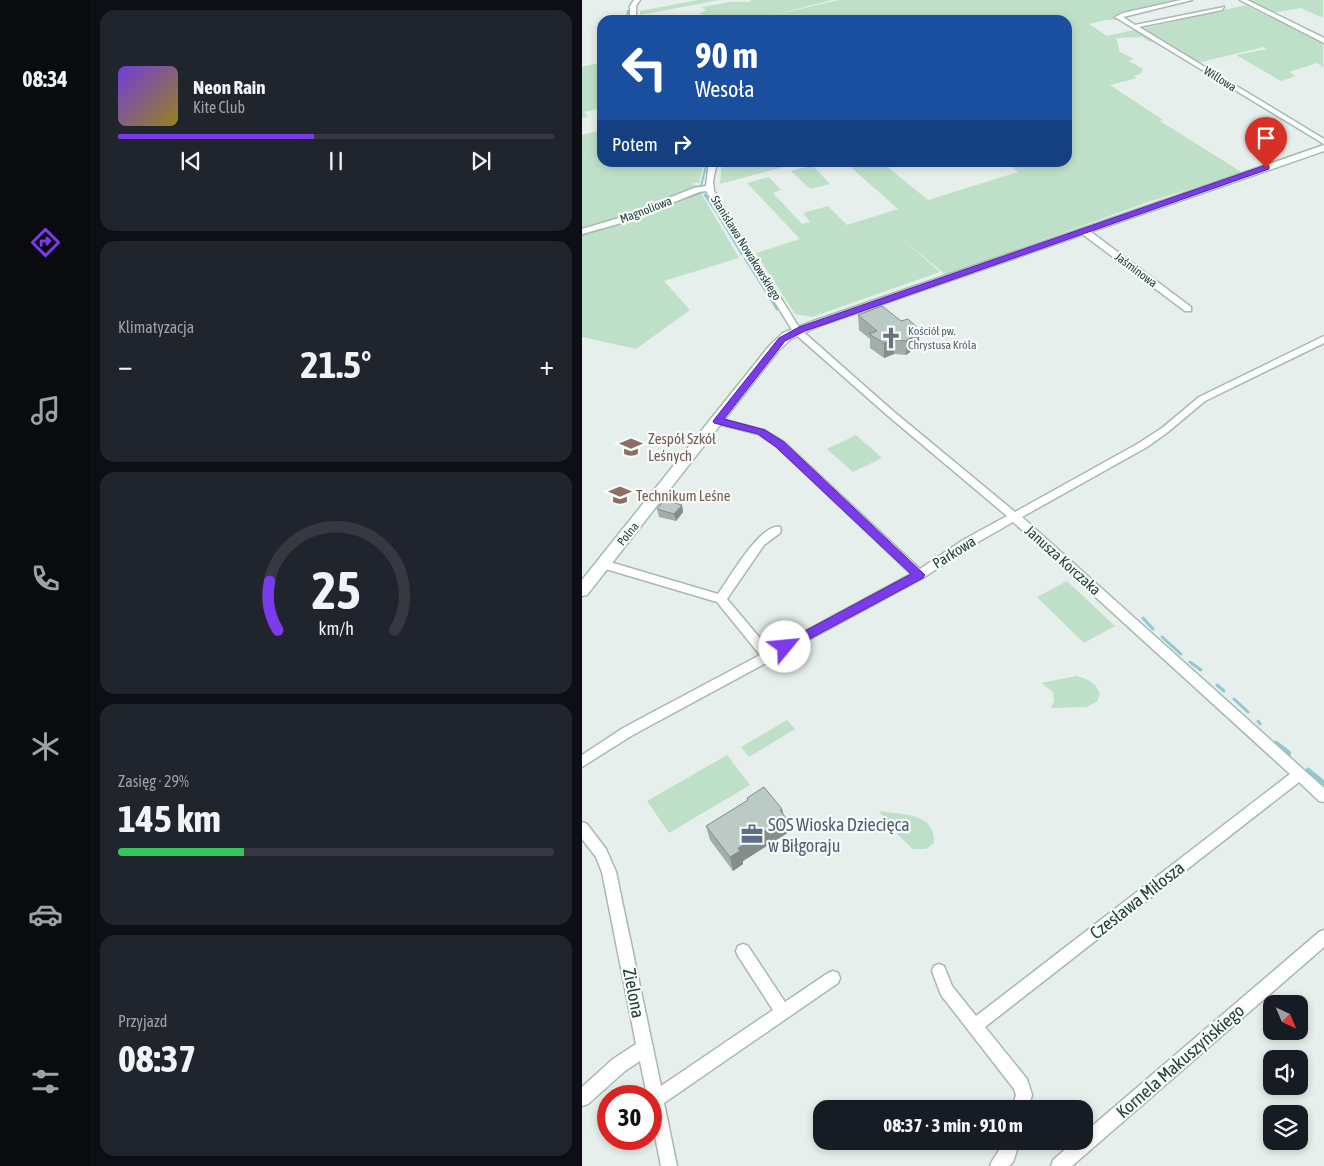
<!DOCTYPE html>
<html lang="pl">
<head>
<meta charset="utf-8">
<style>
  :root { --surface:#171b24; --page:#20242c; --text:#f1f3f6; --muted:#9ea1a6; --line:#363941; --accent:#7c3aed }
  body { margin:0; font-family:"Asap Condensed",sans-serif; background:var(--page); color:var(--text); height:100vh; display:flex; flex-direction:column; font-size:19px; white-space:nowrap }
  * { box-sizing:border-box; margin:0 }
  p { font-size:16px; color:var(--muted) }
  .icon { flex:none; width:28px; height:28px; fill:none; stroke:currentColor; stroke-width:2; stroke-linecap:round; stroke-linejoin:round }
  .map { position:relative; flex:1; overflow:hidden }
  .side { display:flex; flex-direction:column; gap:10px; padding:10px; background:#0d0f14; width:492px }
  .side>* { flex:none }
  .top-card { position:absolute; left:15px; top:15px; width:475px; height:152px; border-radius:15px; box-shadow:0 2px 8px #0003; background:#1a4fa0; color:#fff; overflow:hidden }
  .needle { width:32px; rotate:136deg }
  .controls { position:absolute; left:681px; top:995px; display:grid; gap:10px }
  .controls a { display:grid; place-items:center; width:45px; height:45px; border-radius:10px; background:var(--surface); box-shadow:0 2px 8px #0003; font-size:25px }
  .speed { position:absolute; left:15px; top:1085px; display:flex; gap:10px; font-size:25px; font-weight:700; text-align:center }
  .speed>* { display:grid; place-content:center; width:65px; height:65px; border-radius:50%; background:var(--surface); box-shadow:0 2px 8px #0003; line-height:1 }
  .speed .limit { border:8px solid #d22; background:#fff; color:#111 }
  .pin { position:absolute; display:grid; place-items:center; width:42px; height:42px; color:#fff; margin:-51px -21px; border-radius:50% 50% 50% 0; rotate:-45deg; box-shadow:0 0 5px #0007 }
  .pin .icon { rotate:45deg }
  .me { position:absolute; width:55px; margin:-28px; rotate:62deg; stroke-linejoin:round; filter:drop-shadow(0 0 4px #0008) }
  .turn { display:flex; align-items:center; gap:18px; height:105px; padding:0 15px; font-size:22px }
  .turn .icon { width:65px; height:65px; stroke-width:2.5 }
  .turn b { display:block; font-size:35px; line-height:42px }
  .then { display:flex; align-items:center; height:48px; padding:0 15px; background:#0003; gap:10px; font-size:19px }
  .big { font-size:38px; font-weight:700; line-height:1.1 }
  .side .tile { flex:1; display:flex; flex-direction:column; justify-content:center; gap:8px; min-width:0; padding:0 18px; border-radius:15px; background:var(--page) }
  .side .dial { align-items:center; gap:0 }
  .dial svg { height:130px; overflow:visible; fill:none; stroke:var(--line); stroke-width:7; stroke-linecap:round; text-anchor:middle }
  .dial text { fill:var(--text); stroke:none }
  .song { display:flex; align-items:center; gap:15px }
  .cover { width:60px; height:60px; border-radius:8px; background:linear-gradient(135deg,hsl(260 70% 55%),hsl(50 70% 35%)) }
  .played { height:5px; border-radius:2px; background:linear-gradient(90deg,var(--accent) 45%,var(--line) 45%) }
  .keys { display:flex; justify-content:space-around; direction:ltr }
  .heat { display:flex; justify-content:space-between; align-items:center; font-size:28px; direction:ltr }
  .charge { height:8px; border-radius:4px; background:linear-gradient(90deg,#34c759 29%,var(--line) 0) }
  .trip { position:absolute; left:231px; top:1100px; width:280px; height:50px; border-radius:15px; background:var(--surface); box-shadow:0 2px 8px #0003; font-weight:700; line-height:50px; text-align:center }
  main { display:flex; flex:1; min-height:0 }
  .dock { display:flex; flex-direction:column; width:90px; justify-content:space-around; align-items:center; background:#090b0e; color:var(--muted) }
  .dock .icon { width:35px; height:35px }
  .dock .selected { color:var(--accent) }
  .dock b { font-size:22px; color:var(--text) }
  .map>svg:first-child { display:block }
  .green { fill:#bfe0c8 }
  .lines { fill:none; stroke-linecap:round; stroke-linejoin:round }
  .stream-far3 { stroke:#8ec9d4; stroke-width:2 }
  .stream-far2 { stroke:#8ec9d4; stroke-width:2.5 }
  .stream-far1 { stroke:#8ec9d4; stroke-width:3 }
  .stream { stroke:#8ec9d4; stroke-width:4.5 }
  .street-casing { stroke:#a8b8b2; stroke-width:3 }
  .secondary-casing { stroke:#a4bbb3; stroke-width:3 }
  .street { fill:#fff; fill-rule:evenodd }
  .secondary { fill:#fff; fill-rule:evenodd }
  .wall { fill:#a1aea9 }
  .shaded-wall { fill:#838d89 }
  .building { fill:#bbcac4; stroke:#838d89 }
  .route { fill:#7c3aed; stroke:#51269a }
  .labels { text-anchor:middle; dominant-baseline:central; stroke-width:4.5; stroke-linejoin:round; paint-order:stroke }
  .far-street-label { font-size:12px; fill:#24423a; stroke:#f7fbf9 }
  .far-worship-label { font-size:12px; fill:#5b616d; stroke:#f7fbf9; text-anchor:start }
  .education-label { font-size:15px; fill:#785e54; stroke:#f7fbf9; text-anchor:start }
  .street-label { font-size:15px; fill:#24423a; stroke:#f7fbf9 }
  .near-service-label { font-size:18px; fill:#4e5e75; stroke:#f7fbf9; text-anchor:start }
  .near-street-label { font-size:18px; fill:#24423a; stroke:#f7fbf9 }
</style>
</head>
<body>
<main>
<nav class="dock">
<b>08:34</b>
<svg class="icon selected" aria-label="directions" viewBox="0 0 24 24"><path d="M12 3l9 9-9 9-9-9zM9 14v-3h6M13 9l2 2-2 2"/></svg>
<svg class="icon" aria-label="music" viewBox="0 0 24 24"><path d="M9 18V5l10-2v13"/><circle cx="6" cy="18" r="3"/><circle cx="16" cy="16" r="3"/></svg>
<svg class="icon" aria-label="phone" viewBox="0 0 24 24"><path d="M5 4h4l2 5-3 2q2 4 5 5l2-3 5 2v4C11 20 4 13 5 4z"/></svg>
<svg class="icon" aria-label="climate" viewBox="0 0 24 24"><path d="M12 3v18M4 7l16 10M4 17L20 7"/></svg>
<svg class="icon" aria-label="car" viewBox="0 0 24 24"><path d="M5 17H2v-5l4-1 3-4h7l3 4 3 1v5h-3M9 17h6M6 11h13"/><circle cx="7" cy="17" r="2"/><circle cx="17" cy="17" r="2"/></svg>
<svg class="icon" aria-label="filters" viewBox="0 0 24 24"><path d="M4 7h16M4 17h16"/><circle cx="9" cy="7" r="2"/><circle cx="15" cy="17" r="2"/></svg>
</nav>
<section class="side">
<div class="tile">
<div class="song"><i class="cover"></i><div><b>Neon Rain</b><p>Kite Club</p></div></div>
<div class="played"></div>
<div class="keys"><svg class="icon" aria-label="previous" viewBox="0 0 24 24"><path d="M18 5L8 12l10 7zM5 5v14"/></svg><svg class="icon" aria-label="pause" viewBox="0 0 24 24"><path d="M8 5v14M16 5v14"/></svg><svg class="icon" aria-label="next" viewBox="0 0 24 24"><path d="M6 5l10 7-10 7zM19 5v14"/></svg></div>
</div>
<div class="tile"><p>Klimatyzacja</p>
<div class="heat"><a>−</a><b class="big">21.5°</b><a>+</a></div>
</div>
<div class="tile dial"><svg viewBox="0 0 100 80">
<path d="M14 69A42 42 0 1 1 86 69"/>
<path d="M14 69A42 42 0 0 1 9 39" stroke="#7c3aed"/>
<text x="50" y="56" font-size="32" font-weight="700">25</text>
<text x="50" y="72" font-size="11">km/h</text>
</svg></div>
<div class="tile"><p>Zasięg · 29%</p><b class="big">145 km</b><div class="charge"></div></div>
<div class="tile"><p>Przyjazd</p><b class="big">08:37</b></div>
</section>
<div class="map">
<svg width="742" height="1166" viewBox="0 0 742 1166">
  <rect width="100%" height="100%" fill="#e6efeb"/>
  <g class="green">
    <polygon points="116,0 137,0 58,15 58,11"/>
    <polygon points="168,0 250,0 183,17 257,0 603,0 539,13 532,16 537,20 524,20 507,24 525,36 553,30 573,41 568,42 560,37 534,38 538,52 552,59 547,61 561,69 558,74 552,76 555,78 528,85 581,120 578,121 661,173 569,201 364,275 321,240 358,272 230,317 213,314 174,253 218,239 165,183 187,177 199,190 191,193 220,224 228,222 221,213 246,206 265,225 316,209 264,163 301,163 346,200 436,172 426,163 485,162 485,20 120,20 126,18 117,13 124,11 120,7 148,2 167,2 169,1"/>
    <polygon points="663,0 741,0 741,18 719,8 690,13"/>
    <polygon points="664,5 741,43 741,67 735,63 707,72 714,76 699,81 654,55 684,49 682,47 619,62 614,61 559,29"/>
    <polygon points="20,62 14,65 20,71 20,108 2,112 6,117 0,118 0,67"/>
    <polygon points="20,130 20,162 122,163 117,183 111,183 112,185 117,185 116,187 19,224 0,228 0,135"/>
    <polygon points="140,163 140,162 217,163 138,184"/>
    <polygon points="230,165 248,184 228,189 209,171"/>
    <polygon points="119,193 157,258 82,281 108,310 54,349 0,337 0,236 54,219"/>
    <polygon points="274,435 300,458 271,472 245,449"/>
    <polygon points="485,581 533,626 502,643 455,597"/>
    <path d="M494 676C505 678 514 683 518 694L515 702 504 707 469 708 472 701 471 692 459 683Z"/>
    <polygon points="205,720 213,729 167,757 159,747"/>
    <polygon points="145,755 168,785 87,833 65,801"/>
    <path d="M297 811C320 815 354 812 352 843L344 849H331L317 836Z"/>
  </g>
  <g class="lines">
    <g class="stream-far3">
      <polyline points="45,18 46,11"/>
      <polyline points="119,186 125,162"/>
    </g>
    <g class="stream-far2">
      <polyline points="123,195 136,214"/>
      <polyline points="89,203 121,192"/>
      <polyline points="137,216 160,254"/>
      <polyline points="0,235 31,225"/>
      <polyline points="163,258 195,309"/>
    </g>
    <g class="stream-far1">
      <polyline points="561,618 571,629"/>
      <polyline points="580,637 599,654"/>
      <polyline points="608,662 619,670"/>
      <polyline points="635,685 642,691"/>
      <polyline points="652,699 666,712"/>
      <polyline points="676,721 678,724"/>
      <polyline points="694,742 704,750"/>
    </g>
    <g class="stream">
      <polyline points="702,749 707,753"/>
      <polyline points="726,770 742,783"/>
    </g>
    <g class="street-casing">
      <g id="street">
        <polygon points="52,0 58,0 54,6 54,20 48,20 48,6"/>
        <polygon points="599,0 610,0 541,17 553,25 642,7 640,10 557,27 742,139 742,144 533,17 541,13"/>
        <polygon points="658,0 665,0 742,38 742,43"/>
        <path d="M127 162H135L131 181 132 191 218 329 311 411 433 512 557 443 580 428 617 397 742 336V343L623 401 586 432 565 447 440 517 742 788V802L737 801 717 782 403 1027 445 1079 450 1095 446 1109H430L434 1095 432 1089 359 995 350 971 352 966 357 964 362 966 370 986 394 1016 708 774 431 522 389 546 341 578 49 736 0 767V755L41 728 178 655 135 602 17 567 15 564 17 561 21 560 136 594C146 580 179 522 198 527L199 530 198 533 182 545 145 599 188 650 329 574 194 446 176 434 132 423 130 421 132 419 135 418 182 430 202 442 338 569 381 540 425 516 305 415 212 333 124 191 117 192 43 222 0 234V229L37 218 112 188 124 186Z"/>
        <polygon points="499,229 505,229 609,307 609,311 603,311 499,233"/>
        <polygon points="0,822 5,824 24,849 34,872 79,1086 191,1010 156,956 154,951 156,946 161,944 166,946 203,1002 246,973 251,971 256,973 258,978 256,983 82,1103 95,1166 79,1166 69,1116 69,1096 65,1096 58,1061 43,1071 6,1104 0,1106 0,1087 31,1059 54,1044 20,872 14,857 0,839"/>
        <polygon points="742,930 742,947 490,1166 469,1166 471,1160 493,1141 502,1141 502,1133 737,932"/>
        <path d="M422 1141H438L431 1162 427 1166H408C411 1157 418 1151 422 1141Z"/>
      </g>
    </g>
    <g class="secondary-casing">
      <polygon id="secondary" points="742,145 742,151 237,326 209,339 196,351 5,595 0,596 0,580 188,345 201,333 229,322"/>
    </g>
    <use href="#street" class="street"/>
    <use href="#secondary" class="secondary"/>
  </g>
  <g class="wall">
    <polygon points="276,315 319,321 337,329 337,344 329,347 328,352 324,355 312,354 302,358 288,348 288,339 277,330"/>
    <polygon points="100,505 101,512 94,521 77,517 75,509"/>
    <polygon points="165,798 200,809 207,832 161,861 161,864 151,871 128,840 124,826 165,801"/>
  </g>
  <g class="shaded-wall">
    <polygon points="337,329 337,344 329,347 328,352 324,355 324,341 329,333"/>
    <polygon points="312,340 312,354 302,358 302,343"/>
    <polygon points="100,505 101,512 94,521 92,514"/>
    <polygon points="200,809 202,819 204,818 207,832 161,861 161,864 151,871 148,857 156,848"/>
  </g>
  <g class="building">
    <polygon points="300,306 319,321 326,319 337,329 329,333 328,338 324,341 312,340 302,343 287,334 295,331 276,315"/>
    <polygon points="82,500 100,505 92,514 75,509"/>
    <polygon points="182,787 200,809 198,810 204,818 156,848 158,851 148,857 124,826 166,800 165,798"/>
  </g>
  <polygon class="route" points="684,165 687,166 687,169 223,331 203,341 142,419 183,430 202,442 343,575 341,578 207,650 199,650 197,647 199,644 329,574 194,447 176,434 132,423 131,421 197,338 217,327"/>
  <defs>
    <g id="church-bare" transform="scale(1.725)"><path d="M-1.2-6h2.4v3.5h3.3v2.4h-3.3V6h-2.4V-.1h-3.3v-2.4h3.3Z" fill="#6b7280" stroke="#f7fbf9" stroke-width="2.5" paint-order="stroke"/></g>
    <g id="school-bare" transform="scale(1.725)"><path d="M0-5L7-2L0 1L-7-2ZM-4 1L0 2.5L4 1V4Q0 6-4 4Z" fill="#8d6e63" stroke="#f7fbf9" stroke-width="2.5" paint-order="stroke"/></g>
    <g id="office-bare" transform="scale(1.725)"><path d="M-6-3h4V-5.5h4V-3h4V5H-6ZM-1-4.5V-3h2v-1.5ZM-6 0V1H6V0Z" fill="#5c6f8a" stroke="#f7fbf9" stroke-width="2.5" paint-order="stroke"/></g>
  </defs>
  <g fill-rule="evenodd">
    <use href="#church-bare" x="309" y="338"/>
    <use href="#school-bare" x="49" y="447"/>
    <use href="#school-bare" x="38" y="495"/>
    <use href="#office-bare" x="170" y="834"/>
  </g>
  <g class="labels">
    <g class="far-street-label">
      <text transform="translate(638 79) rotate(32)">Willowa</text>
      <text transform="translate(64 210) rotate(-21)">Magnoliowa</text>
      <text transform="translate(164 248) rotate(58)">Stanisława Nowakowskiego</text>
      <text transform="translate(554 270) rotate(37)">Jaśminowa</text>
      <text transform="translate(46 534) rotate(-51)">Polna</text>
    </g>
    <g class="far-worship-label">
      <text x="326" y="331">Kościół pw.<tspan x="326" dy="14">Chrystusa Króla</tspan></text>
    </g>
    <g class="education-label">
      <text x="66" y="438">Zespół Szkół<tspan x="66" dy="17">Leśnych</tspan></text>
      <text x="54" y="495">Technikum Leśne</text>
    </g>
    <g class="street-label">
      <text transform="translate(372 552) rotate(-32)">Parkowa</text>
      <text transform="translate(481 560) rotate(42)">Janusza Korczaka</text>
    </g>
    <g class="near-service-label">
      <text x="186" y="824">SOS Wioska Dziecięca<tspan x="186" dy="21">w Biłgoraju</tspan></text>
    </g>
    <g class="near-street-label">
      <text transform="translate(555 900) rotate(-38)">Czesława Miłosza</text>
      <text transform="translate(52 993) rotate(79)">Zielona</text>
      <text transform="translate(598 1061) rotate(-41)">Kornela Makuszyńskiego</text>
    </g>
  </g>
</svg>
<div class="controls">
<a><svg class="needle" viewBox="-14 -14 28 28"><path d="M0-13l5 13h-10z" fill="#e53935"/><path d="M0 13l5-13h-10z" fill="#9ea1a6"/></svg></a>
<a><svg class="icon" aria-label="sound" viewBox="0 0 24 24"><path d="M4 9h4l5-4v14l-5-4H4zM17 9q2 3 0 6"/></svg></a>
<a><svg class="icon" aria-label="layers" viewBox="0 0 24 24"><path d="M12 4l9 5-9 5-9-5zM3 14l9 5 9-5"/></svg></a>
</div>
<div class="speed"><div class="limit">30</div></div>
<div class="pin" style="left:684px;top:168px;background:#d93025"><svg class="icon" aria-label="arrive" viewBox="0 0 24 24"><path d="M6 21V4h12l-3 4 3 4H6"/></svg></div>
<svg class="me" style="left:203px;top:647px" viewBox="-20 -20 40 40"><circle r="19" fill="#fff"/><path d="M0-13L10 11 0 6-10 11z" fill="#7c3aed"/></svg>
<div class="trip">08:37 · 3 min · 910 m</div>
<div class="top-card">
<div class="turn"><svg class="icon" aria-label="left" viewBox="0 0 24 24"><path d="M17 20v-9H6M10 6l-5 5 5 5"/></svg><div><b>90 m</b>Wesoła</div></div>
<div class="then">Potem<svg class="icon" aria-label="right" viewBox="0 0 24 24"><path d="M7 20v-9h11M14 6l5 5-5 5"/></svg></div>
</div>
</div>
</main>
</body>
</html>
